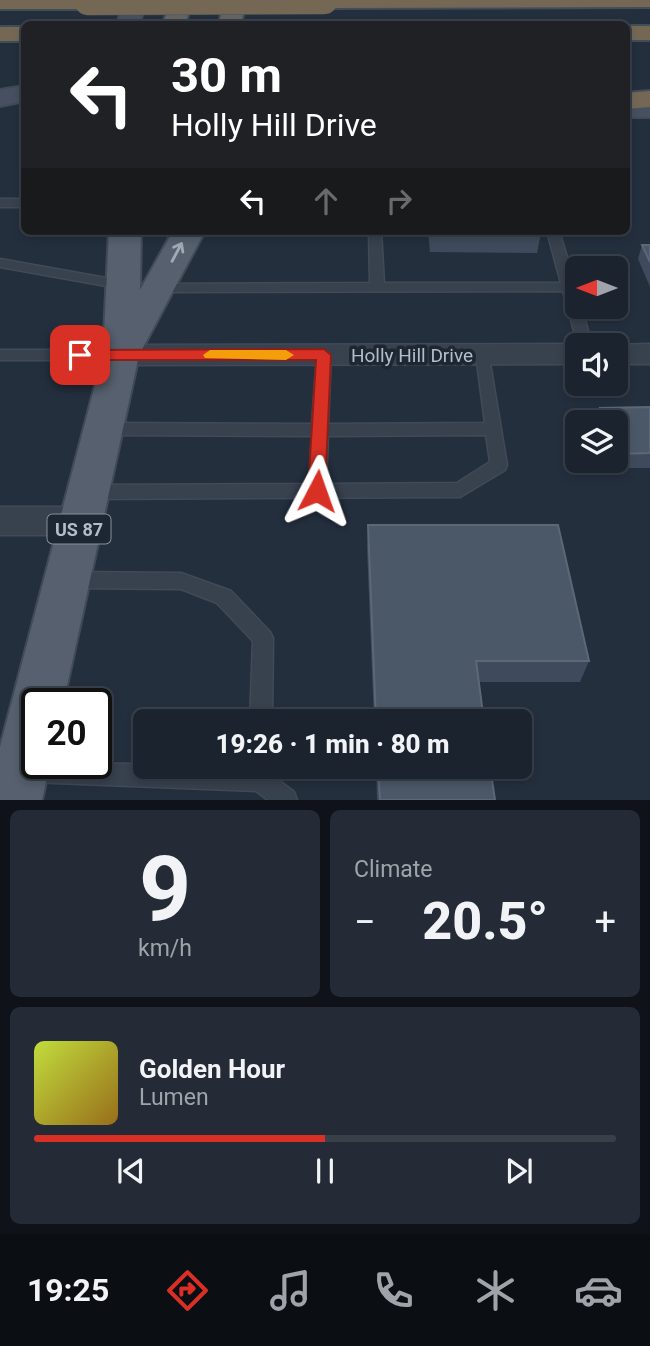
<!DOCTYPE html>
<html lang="en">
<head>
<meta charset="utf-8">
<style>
  :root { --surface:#1b232e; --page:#242b36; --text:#f1f3f6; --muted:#a0a4aa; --line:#39404a; --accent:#d93025 }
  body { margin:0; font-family:Roboto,sans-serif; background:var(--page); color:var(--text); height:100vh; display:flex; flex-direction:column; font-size:26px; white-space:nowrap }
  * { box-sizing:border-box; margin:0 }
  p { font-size:23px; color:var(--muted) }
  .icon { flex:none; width:38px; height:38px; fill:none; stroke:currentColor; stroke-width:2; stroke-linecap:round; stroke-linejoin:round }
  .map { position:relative; height:800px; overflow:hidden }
  .side { display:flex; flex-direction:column; gap:10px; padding:10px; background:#0f1319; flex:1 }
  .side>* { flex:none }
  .top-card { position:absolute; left:21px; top:21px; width:609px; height:214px; border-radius:10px; box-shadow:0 4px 10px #0003,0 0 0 2px var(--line); background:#202124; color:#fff; overflow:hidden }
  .needle { width:46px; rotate:270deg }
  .controls { position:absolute; left:565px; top:256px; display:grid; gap:14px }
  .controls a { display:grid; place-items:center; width:63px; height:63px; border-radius:10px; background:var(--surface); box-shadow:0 4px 10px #0003,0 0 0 2px var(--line); font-size:35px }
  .speed { position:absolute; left:21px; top:688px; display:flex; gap:14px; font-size:35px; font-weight:700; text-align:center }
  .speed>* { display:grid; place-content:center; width:91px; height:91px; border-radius:50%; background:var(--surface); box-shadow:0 4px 10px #0003,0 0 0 2px var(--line); line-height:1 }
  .speed .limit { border:4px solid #111; border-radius:10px; background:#fff; color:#111 }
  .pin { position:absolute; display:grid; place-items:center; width:60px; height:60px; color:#fff; margin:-30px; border-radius:14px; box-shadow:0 4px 10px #0006 }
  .me { position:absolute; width:77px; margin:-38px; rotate:4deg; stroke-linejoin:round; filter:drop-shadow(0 0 5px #0008) }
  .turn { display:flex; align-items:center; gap:24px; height:147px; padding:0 35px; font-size:32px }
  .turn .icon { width:91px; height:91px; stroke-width:2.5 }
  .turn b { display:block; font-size:49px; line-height:60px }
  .lanes { display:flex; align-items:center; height:66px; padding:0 35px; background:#0003; justify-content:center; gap:35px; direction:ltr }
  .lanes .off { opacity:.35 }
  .big { font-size:52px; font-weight:800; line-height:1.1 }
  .side .tile { flex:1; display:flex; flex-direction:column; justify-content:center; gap:10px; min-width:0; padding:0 24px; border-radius:10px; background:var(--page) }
  .side .dial { align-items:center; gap:0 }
  .dial b { font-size:91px; line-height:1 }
  .song { display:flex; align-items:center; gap:21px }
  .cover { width:84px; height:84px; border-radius:10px; background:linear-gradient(135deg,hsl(70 70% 55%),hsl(40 70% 35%)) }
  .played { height:7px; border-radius:4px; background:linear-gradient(90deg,var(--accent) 50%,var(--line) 50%) }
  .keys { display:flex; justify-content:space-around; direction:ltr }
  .heat { display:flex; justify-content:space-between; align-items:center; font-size:38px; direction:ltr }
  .side .tiles { flex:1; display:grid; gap:10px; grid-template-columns:1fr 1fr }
  .tile:last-child { grid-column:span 2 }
  .trip { position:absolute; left:133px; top:709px; width:399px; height:70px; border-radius:10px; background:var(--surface); box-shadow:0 4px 10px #0003,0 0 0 2px var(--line); font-weight:800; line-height:70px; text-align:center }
  .tab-bar { display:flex; height:112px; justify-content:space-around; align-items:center; background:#0b0e12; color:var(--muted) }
  .tab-bar .icon { width:49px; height:49px }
  .tab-bar .active { color:var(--accent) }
  .tab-bar b { font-size:32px; color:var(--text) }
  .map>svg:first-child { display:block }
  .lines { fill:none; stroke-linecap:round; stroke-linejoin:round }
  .service-casing { stroke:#414a57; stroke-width:3 }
  .minor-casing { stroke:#414a57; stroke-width:3 }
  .secondary-casing { stroke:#414a57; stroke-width:4 }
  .primary-casing { stroke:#414a57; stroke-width:4 }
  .trunk-casing { stroke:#434c59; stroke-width:4 }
  .motorway-casing { stroke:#434c59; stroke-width:4 }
  .service { fill:#38414e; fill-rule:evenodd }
  .minor { fill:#38414e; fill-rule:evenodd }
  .secondary { fill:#465061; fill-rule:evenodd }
  .primary { fill:#56606e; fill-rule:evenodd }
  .trunk { fill:#656462; fill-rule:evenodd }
  .motorway { fill:#746855; fill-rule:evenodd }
  .motorway-bridge-casing { stroke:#434c59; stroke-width:25; stroke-linecap:butt }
  .motorway-bridge { stroke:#746855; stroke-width:24 }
  .wall { fill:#3f4b5c }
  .building { fill:#4b5868; stroke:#5c6777; stroke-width:2 }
  .oneway { stroke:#a1aab7 }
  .route { fill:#d93025; stroke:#8d1f18; stroke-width:2 }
  .slow { fill:#f59e0b }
  .labels { text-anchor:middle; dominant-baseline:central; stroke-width:7; stroke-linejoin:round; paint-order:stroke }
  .shield { fill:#1d2633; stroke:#878f9c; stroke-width:2 }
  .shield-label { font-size:18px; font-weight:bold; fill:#b4bcc9 }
  .street-label { font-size:19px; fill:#b4bcc9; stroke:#1d2633 }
</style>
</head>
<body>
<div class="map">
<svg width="650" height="800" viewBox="0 0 650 800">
  <rect width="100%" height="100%" fill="#242f3e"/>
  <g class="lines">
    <g class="service-casing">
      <g id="service">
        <rect x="0" y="199" width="24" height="8"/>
        <polygon points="369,231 381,231 384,283 561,283 547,231 559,231 578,293 578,306 581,306 592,345 578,345 563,291 158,292 151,288 158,284 370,283"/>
        <polygon points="0,259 123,281 130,285 123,289 0,267"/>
        <polygon points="0,350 121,350 128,355 121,360 0,360"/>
        <path d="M324 350 331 355 328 424 485 423 476 355 483 350 488 351 507 465 505 470 460 497 88 499 82 497 79 492 82 487 88 485 309 484 312 436 103 435 97 433 95 429 97 425 103 423 312 424 317 355ZM486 435 490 462 457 483 326 484 328 436Z"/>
        <polygon points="69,572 181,573 231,591 270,632 273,638 272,721 250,721 253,641 217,603 181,589 69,588 62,586 60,580 62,574"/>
        <polygon points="29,760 37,760 37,763 145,764 145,766 272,766 272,775 294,792 297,800 268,800 256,791 29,782 21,779 18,771 21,763"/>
      </g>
    </g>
    <g class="minor-casing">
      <g id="minor">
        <polygon points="578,344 581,345 578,345 578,364 121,365 110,362 106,355 110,348 121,345"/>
        <polygon points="650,344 650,364 616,364 616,345 613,345"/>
        <polygon points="0,507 81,507 94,511 99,521 94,531 81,535 0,535"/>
      </g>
    </g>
    <g class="secondary-casing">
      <g id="secondary">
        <polygon points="125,0 147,0 139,24 117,24"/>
        <polygon points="24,86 24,101 0,106 0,90"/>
        <rect x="626" y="101" width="24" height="16"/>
      </g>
    </g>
    <g class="primary-casing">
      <polygon id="primary" points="109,231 141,231 140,290 173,231 205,231 139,355 63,704 37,704 37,763 50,763 42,800 0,800 0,747 103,355"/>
    </g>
    <g class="trunk-casing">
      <g id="trunk">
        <polygon points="171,0 193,0 185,24 163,24"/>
        <polygon points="224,0 246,0 241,24 219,24"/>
      </g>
    </g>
    <g class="motorway-casing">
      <g id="motorway">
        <polygon points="0,0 96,0 98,3 87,9 0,9"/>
        <polygon points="316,0 650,0 650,7 325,8 317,7"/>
        <rect x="626" y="26" width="24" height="14"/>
        <rect x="0" y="27" width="24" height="14"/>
        <polygon points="650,91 650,107 626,109 626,93"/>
      </g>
    </g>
    <use href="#service" class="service"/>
    <use href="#minor" class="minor"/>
    <use href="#secondary" class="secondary"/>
    <use href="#primary" class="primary"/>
    <use href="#trunk" class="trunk"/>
    <use href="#motorway" class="motorway"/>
    <g class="motorway-bridge-casing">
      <polyline id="motorway-bridge" points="87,3 325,2"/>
    </g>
    <use href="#motorway-bridge" class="motorway-bridge"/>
  </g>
  <g class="wall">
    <polygon points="428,231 540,231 541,233 537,253 430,252"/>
    <polygon points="642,245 650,245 650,287 638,259"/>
    <polygon points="650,407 650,468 611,468 608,460 616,460 616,422 596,422 600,408"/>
    <polygon points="368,525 589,661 580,682 479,682 484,721 374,721 367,548"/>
    <polygon points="376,766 490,766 495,800 377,800"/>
  </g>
  <g class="building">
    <polygon points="432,231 540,231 541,233 432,232"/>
    <polygon points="642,245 650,245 650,262"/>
    <polygon points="650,407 650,453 616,454 616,422 605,422 600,408"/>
    <polygon points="368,525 558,525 589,661 476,661 484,721 376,721"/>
    <polygon points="378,766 490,766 495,800 380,800"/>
  </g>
  <defs><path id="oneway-shaft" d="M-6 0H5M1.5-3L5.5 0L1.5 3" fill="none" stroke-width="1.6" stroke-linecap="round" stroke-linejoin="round" transform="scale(1.75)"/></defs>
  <use class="oneway" href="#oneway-shaft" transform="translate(177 252) rotate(-62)"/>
  <polygon class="route" points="324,349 331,355 325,491 317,498 308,491 316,360 80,360 73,355 80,350"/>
  <polygon class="slow" points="210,350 286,350 294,355 286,360 205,358 203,355"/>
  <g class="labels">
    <rect class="shield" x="47.5" y="514.5" width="63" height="29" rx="5"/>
    <g class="shield-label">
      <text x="79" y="529">US 87</text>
    </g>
    <g class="street-label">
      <text x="412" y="355">Holly Hill Drive</text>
    </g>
  </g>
</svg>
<div class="controls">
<a><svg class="needle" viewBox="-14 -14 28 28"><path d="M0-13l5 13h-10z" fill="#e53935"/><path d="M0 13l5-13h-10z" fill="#a0a4aa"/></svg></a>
<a><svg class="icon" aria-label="sound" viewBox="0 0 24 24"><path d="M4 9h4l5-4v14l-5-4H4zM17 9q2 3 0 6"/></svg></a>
<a><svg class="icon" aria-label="layers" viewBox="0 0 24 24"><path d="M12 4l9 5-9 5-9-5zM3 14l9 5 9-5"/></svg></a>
</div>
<div class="speed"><div class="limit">20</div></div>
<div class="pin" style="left:80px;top:355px;background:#d93025"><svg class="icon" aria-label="arrive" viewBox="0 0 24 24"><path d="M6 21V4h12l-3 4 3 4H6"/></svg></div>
<svg class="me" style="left:317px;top:491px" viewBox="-20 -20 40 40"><path d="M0-17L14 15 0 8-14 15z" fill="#d93025" stroke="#fff" stroke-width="4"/></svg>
<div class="trip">19:26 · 1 min · 80 m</div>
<div class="top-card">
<div class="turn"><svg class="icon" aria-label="left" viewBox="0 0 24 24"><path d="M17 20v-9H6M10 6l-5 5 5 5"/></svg><div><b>30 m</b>Holly Hill Drive</div></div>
<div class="lanes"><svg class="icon" aria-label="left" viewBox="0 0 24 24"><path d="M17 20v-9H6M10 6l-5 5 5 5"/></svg><svg class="icon off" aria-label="ahead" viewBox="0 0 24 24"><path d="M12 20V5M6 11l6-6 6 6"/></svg><svg class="icon off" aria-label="right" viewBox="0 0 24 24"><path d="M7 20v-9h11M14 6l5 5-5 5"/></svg></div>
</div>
</div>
<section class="side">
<div class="tiles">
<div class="tile dial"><b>9</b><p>km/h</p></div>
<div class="tile"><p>Climate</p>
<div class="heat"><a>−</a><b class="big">20.5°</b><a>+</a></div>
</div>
<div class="tile">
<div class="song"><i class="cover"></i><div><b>Golden Hour</b><p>Lumen</p></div></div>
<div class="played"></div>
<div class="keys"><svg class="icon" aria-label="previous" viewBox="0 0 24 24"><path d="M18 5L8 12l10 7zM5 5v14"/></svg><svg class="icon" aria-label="pause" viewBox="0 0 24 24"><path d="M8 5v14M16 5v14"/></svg><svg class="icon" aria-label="next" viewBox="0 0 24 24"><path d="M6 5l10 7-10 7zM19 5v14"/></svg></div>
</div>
</div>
</section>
<nav class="tab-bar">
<b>19:25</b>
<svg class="icon active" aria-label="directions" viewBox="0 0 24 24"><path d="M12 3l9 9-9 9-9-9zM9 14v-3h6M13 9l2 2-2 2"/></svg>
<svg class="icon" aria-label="music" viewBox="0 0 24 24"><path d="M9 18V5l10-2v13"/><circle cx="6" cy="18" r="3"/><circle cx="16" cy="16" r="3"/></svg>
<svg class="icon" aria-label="phone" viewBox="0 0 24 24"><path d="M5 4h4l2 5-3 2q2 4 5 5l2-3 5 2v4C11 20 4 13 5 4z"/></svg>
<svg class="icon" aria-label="climate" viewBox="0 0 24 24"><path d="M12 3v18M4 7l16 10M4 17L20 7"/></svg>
<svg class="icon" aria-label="car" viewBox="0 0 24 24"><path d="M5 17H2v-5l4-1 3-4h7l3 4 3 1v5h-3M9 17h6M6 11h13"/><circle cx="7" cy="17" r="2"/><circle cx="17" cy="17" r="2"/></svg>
</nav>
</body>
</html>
